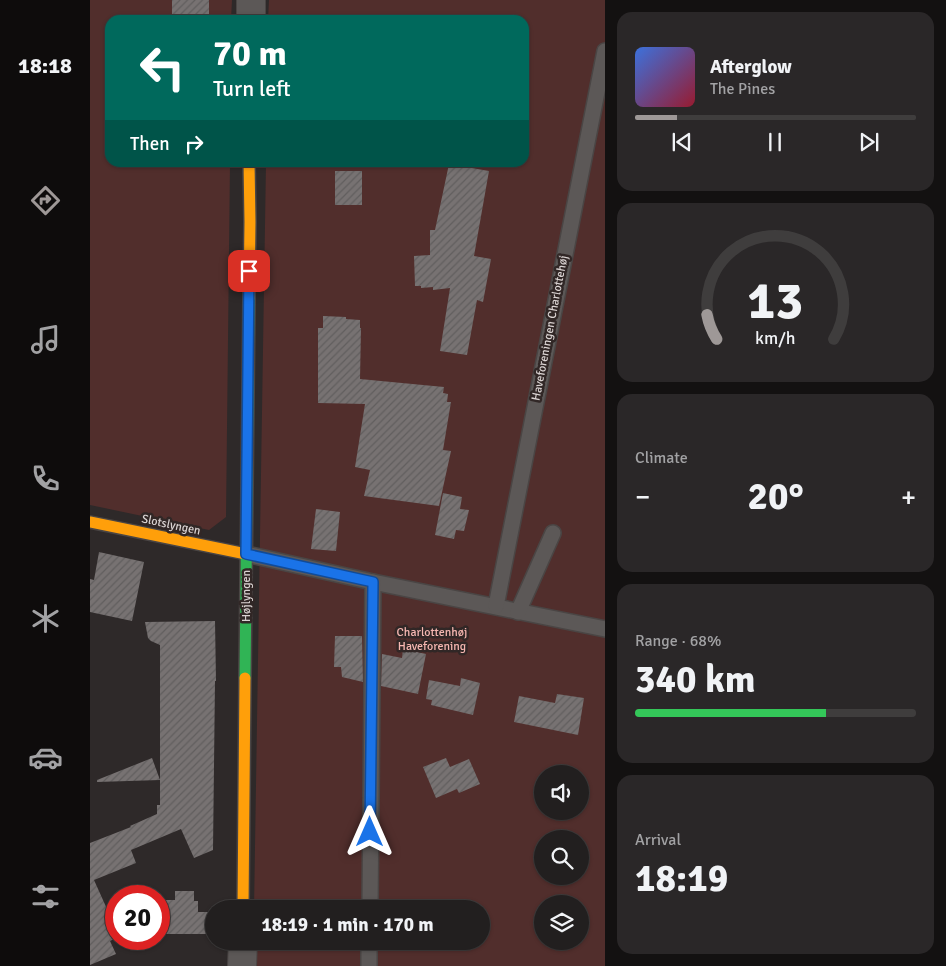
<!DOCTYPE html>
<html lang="en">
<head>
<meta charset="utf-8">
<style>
  :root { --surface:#221f1f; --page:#2a2728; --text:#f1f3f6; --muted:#a2a2a4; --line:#3f3d3d; --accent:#9e9897 }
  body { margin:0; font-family:Signika,sans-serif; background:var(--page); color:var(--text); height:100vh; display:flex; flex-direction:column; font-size:19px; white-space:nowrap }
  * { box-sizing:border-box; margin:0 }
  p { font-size:16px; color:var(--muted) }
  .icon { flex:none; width:28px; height:28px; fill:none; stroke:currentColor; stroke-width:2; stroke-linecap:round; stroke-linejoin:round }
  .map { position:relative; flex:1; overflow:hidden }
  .side { display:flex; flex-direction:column; gap:12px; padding:12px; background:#131111; width:341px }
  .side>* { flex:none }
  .guide { position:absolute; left:15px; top:15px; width:424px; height:152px; border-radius:15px; box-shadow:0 1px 4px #0004,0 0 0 1px var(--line); background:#00695c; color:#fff; overflow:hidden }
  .tools { position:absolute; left:444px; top:765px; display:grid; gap:10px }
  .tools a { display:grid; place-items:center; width:55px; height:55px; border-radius:50%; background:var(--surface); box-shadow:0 1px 4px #0004,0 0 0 1px var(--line); font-size:25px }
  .speed { position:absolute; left:15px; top:885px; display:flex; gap:10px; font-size:25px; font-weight:700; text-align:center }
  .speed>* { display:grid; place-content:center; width:65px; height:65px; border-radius:50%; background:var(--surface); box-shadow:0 1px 4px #0004,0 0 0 1px var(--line); line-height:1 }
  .speed .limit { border:8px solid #d22; background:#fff; color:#111 }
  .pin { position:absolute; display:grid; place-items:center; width:42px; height:42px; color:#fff; margin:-21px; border-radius:10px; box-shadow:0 2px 8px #0006 }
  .me { position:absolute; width:55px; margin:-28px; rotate:0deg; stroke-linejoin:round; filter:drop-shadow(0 0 4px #0008) }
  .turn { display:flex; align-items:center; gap:18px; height:105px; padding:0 25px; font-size:22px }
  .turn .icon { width:65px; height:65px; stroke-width:2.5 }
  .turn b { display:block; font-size:35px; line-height:42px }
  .then { display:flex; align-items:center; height:48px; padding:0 25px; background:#0003; gap:10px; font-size:19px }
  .big { font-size:38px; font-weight:800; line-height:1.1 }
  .side .card { flex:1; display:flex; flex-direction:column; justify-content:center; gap:8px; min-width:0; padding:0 18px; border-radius:15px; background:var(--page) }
  .side .dial { align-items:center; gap:0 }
  .dial svg { height:130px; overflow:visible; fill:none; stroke:var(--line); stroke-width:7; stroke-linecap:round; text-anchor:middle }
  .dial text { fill:var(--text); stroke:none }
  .song { display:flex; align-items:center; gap:15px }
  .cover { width:60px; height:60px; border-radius:8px; background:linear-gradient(135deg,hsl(220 70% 55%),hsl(350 70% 35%)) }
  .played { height:5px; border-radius:2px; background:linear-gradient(90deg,var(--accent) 15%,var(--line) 15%) }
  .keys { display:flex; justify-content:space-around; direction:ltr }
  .heat { display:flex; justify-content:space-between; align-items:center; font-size:28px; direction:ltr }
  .charge { height:8px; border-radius:4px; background:linear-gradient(90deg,#34c759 68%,var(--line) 0) }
  .trip { position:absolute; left:115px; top:900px; width:285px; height:50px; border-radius:25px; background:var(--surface); box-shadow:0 1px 4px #0004,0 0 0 1px var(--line); font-weight:800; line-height:50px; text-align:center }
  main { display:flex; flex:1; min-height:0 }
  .dock { display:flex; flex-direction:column; width:90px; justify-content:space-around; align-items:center; background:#0e0c0c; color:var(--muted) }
  .dock .icon { width:35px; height:35px }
  .dock .on { color:var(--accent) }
  .dock b { font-size:22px; color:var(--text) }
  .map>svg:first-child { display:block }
  .garden { fill:#512e2c; fill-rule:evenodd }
  .building { fill:url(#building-hatch) }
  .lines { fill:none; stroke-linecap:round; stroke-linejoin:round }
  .lane-casing { stroke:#4a4544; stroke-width:18 }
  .street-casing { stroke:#4a4544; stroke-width:30 }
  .fast-casing { stroke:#4a4544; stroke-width:14 }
  .slow-casing { stroke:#4a4544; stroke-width:14 }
  .lane { stroke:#5c5857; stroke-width:15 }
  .street { stroke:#5c5857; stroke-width:28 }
  .fast { stroke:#30b455; stroke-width:11 }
  .slow { stroke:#ff9f0a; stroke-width:11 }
  .route-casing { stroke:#114b97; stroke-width:12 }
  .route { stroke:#1a73e8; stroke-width:9 }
  .labels { text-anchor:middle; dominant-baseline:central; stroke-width:5; stroke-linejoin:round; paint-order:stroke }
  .street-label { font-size:12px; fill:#dad3d2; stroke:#312726 }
  .park-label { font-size:12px; fill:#f6b7b1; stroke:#312726 }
</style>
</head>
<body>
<main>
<nav class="dock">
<b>18:18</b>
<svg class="icon on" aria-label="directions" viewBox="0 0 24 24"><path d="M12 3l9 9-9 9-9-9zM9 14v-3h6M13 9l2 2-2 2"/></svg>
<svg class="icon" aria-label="music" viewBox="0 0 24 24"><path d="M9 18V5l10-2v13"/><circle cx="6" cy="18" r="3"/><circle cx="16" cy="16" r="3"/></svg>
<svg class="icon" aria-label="phone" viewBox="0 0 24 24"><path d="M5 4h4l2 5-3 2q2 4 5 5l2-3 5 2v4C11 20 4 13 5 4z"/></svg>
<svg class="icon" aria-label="climate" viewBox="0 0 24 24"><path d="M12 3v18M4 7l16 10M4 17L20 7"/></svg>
<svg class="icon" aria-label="car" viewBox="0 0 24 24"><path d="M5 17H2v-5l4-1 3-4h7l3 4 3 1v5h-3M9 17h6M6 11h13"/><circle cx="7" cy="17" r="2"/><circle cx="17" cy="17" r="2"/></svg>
<svg class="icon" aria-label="filters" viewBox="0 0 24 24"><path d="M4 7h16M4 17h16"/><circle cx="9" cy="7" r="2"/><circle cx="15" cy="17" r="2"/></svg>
</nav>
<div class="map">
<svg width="515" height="966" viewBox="0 0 515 966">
  <defs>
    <pattern id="building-hatch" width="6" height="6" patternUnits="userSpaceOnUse" patternTransform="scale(1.25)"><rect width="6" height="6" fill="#777272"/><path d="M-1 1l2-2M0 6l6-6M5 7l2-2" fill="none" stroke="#615e5e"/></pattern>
  </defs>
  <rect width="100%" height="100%" fill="#2e2929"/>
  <g class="garden">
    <polygon points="0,0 142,0 141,20 20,20 20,162 140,163 136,517 119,530 0,505"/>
    <path d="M179 0H515V966H163V941H391V909H164L176 163 434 162V20H178ZM452 774H490V811H452ZM452 839H490V876H452ZM452 904H490V941H452Z"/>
  </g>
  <g class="building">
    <rect x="82" y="0" width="37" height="20"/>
    <polygon points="359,164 399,171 384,256 401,259 393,302 387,300 377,355 350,351 360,288 343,290 343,287 331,288 331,286 325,286 324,256 340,255 340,230 345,230"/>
    <rect x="245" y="171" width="27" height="34"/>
    <polygon points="233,316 256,317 256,319 270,320 270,328 271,328 270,379 354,387 353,393 358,394 357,402 361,402 353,450 361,451 349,506 274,496 280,470 265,467 275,404 228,403 228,328 233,328"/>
    <polygon points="353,493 372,497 370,509 379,510 374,531 366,530 364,539 345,535"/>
    <polygon points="226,509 250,512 246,551 221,549"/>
    <polygon points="9,552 54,562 42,621 0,612 0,579 4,580"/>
    <polygon points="125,621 126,681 125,681 123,850 104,858 91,829 41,850 46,863 4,880 26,929 26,938 20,941 26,954 0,965 0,843 41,827 40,826 67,814 67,805 70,805 70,645 61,641 58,638 55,622"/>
    <polygon points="245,636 272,636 273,682 252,677 251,667 244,667"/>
    <polygon points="313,649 336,654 328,694 291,686 292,654 312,658"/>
    <polygon points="371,678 390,683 383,715 341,705 342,700 336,699 339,680 370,686"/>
    <polygon points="467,694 494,698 488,735 424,722 429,696 465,703"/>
    <polygon points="62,758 70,780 7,782 7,780"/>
    <polygon points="356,758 360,767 379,759 390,784 369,793 367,789 346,798 333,767"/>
    <polygon points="85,891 104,891 104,901 108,901 108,912 122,912 122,934 69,934 69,900 85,900"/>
  </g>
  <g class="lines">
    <g class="lane-casing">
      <g id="lane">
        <polyline points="156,554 283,582 515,629"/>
        <polyline points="406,606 515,51"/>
        <polyline points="428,612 463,533"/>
        <polyline points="280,909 283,582"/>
        <polyline points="279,966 279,941"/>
      </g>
    </g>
    <g class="street-casing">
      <g id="street">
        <polyline points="161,20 161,0"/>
        <polyline points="152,966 153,941"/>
      </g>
    </g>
    <g class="fast-casing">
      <polyline id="fast" points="155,678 159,298"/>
    </g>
    <g class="slow-casing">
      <g id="slow">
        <polyline points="159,162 160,222 159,298"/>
        <polyline points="0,522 156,554"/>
        <polyline points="153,909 155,678"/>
      </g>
    </g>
    <use href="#lane" class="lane"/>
    <use href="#street" class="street"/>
    <use href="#fast" class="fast"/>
    <use href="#slow" class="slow"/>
  </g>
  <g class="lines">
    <g class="route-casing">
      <polyline id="route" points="159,271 156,554 283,582 280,832"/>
    </g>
    <use href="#route" class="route"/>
  </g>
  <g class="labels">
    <g class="street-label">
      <text transform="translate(460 328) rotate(-79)">Haveforeningen Charlottehøj</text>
      <text transform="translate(81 525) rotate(12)">Slotslyngen</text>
      <text transform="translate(156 596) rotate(-90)">Højlyngen</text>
    </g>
    <g class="park-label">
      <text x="342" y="632">Charlottenhøj<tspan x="342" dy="14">Haveforening</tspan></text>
    </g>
  </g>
</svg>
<div class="tools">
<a><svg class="icon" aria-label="sound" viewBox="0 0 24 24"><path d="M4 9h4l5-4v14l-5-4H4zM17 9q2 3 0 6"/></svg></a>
<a><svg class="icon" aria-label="search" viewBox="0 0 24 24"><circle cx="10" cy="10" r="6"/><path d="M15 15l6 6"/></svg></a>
<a><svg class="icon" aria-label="layers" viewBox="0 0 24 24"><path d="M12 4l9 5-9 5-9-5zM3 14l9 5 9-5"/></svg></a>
</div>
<div class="speed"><div class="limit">20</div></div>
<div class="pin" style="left:159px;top:271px;background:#d93025"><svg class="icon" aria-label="arrive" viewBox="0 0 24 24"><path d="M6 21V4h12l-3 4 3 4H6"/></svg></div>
<svg class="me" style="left:280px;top:832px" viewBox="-20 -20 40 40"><path d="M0-17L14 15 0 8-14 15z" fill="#1a73e8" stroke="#fff" stroke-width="4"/></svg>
<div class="trip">18:19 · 1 min · 170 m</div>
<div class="guide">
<div class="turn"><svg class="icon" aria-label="left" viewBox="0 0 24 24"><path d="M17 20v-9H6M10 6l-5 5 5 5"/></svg><div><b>70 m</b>Turn left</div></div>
<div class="then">Then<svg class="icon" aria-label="right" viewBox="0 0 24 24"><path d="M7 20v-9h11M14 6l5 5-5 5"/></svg></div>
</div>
</div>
<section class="side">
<div class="card">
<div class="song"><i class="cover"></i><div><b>Afterglow</b><p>The Pines</p></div></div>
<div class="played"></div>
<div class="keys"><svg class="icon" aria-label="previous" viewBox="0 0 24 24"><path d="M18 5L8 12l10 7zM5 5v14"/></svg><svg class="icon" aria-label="pause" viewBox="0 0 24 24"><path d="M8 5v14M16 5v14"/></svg><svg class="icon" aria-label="next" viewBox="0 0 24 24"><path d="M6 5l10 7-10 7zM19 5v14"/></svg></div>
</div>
<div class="card dial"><svg viewBox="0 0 100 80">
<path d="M14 69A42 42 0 1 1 86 69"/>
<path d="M14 69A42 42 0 0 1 8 54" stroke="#9e9897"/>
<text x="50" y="56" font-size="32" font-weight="700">13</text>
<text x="50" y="72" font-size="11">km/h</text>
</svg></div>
<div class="card"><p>Climate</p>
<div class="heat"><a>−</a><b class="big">20°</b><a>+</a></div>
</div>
<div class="card"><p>Range · 68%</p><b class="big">340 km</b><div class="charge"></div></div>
<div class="card"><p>Arrival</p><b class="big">18:19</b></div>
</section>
</main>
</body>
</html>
